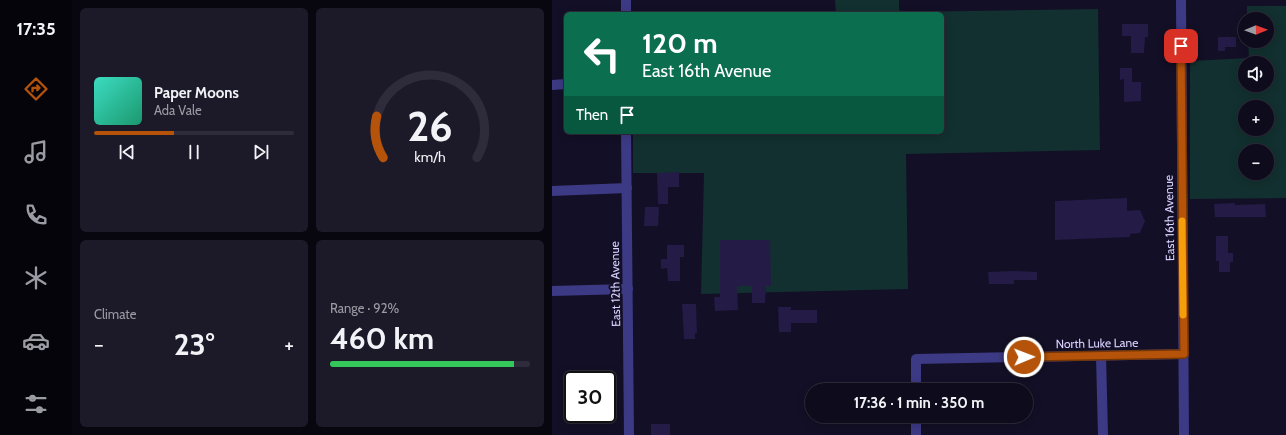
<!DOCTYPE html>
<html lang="en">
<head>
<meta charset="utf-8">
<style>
  :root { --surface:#0e0b1c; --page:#1c1929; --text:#f1f3f6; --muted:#9b9ba3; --line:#2e2b3b; --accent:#b45309 }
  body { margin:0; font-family:Cabin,sans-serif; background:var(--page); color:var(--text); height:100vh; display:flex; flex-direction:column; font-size:15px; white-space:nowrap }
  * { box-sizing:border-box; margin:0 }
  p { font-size:13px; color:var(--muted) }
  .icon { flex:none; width:22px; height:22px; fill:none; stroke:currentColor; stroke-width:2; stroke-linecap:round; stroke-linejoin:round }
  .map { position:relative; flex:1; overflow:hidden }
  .panel { display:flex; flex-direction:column; gap:8px; padding:8px; background:#08060f; width:480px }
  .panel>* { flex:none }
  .guide { position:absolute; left:12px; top:12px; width:380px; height:122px; border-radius:6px; box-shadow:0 2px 10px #0003,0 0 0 1px var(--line); background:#0b6e4f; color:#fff; overflow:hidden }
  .needle { width:26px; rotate:89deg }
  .fabs { position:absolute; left:686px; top:12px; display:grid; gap:8px }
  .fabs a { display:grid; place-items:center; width:36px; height:36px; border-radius:50%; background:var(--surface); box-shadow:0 2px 10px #0003,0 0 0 1px var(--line); font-size:20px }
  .speed { position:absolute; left:12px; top:371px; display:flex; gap:8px; font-size:20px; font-weight:700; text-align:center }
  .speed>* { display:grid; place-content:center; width:52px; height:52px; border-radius:50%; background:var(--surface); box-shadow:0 2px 10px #0003,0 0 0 1px var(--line); line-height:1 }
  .speed .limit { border:2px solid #111; border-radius:6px; background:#fff; color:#111 }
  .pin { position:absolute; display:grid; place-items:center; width:34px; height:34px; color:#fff; margin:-17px; border-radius:8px; box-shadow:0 2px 6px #0006 }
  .me { position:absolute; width:44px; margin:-22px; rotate:89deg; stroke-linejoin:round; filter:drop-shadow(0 0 3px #0008) }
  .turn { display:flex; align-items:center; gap:14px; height:84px; padding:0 12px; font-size:18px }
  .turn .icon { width:52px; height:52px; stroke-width:2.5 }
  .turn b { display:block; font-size:28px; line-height:34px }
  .then { display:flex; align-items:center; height:38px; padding:0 12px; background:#0003; gap:8px; font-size:15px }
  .big { font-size:30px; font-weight:700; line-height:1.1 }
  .panel .widget { flex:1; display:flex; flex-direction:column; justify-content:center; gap:6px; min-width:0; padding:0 14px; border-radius:6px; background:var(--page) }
  .panel .dial { align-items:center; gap:0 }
  .dial svg { height:104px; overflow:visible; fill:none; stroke:var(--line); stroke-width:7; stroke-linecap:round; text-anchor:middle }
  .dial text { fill:var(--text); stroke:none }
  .song { display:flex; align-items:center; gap:12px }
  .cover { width:48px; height:48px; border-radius:6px; background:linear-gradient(135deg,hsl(170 70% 55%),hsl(160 70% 35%)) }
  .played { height:4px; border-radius:2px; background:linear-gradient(90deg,var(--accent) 40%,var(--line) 40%) }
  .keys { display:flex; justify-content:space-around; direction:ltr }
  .heat { display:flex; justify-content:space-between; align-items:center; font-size:22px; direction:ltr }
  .charge { height:6px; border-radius:3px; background:linear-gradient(90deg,#34c759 92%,var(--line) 0) }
  .panel .tiles { flex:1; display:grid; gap:8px; grid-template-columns:repeat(2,1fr) }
  .trip { position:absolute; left:253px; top:383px; width:228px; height:40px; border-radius:20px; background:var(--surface); box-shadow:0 2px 10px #0003,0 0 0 1px var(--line); font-weight:700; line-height:40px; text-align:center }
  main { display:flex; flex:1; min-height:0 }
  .tabs { display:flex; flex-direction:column; width:72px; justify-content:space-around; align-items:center; background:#06040b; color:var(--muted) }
  .tabs .icon { width:28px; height:28px }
  .tabs .on { color:var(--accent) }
  .tabs b { font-size:18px; color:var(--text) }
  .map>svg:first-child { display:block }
  .green { fill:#12302f; fill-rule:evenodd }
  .building { fill:#241b47 }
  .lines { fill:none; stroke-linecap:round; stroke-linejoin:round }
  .minor { stroke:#3d3a85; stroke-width:10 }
  .route-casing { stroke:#753606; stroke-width:10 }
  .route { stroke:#b45309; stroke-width:7 }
  .slow { stroke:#f59e0b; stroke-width:7 }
  .labels { text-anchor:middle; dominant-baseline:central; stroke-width:4; stroke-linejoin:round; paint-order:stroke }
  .street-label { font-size:12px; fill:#d9d4ff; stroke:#130f26 }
</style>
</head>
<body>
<main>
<nav class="tabs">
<b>17:35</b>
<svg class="icon on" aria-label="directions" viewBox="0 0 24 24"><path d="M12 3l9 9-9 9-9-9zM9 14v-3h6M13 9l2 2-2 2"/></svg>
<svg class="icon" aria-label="music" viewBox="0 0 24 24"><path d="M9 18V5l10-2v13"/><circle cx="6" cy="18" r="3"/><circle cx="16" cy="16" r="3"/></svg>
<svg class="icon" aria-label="phone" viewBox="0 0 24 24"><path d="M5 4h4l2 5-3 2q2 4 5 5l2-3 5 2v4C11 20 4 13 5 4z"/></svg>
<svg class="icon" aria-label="climate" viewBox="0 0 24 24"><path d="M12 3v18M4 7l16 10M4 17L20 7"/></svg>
<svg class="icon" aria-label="car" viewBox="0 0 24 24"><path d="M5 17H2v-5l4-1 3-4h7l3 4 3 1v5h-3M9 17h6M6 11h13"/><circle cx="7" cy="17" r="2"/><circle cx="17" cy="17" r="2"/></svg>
<svg class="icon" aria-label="filters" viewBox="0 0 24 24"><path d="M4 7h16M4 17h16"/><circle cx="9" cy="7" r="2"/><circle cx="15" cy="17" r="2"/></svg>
</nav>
<section class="panel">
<div class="tiles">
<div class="widget">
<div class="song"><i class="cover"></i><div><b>Paper Moons</b><p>Ada Vale</p></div></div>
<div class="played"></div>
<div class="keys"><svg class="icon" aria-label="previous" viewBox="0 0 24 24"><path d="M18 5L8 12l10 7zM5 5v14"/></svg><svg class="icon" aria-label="pause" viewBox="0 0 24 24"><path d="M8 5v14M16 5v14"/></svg><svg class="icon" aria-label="next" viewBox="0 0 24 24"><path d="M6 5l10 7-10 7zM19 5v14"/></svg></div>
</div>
<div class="widget dial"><svg viewBox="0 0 100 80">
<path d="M14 69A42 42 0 1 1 86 69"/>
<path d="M14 69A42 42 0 0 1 9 37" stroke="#b45309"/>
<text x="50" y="56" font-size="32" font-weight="700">26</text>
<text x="50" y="72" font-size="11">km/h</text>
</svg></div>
<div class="widget"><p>Climate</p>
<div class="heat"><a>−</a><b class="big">23°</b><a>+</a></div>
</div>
<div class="widget"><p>Range · 92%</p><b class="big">460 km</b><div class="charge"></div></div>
</div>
</section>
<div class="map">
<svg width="734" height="435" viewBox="0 0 734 435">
  <rect width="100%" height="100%" fill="#130f26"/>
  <g class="green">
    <polygon points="283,0 347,0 347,10 352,12 546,9 548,150 354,154 356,289 149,294 152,173 81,173 81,132 390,132 390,14 284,14"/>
    <path d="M695 6H734V198L638 199V61L697 58 696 41H715V19H695ZM693 63H715V85H693ZM693 107H715V129H693ZM693 151H715V173H693Z"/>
  </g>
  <g class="building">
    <polygon points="570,24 596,24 596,37 593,37 592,53 579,53 579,36 570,36"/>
    <polygon points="667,37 684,37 684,47 673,47 673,51 666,51 666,38"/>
    <polygon points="568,68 580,68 580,82 589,82 589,101 572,102 572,79 568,80"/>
    <polygon points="127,172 127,187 116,187 116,204 106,204 105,173"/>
    <polygon points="575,198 575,211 588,210 593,221 588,233 578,234 578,237 503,240 503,201"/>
    <polygon points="683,203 683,205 713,204 714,217 663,217 662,204"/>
    <polygon points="93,207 107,207 106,226 92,226"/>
    <polygon points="664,236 676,236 676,253 681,253 681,262 678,262 678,272 667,272 667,261 664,261"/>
    <polygon points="168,240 218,240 219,286 214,286 213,303 200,303 200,286 185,286 186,310 163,311 162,297 168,297"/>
    <polygon points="115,245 132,245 132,257 128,257 128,281 116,281 115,268 109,269 109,259 115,259"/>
    <polygon points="462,271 485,272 485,280 462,280 462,284 437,284 436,272"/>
    <polygon points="130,304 144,304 145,333 143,333 143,339 132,339"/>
    <polygon points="226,307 239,307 239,310 265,310 265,323 239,323 239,332 227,332"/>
    <rect x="99" y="424" width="19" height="11"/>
  </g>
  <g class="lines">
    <g class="minor">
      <polyline points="629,0 632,435"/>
      <polyline points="74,14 74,0"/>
      <polyline points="0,85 14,84"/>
      <polyline points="74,132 77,435"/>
      <polyline points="0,191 75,188"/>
      <polyline points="0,291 76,289"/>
      <polyline points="549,356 551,435"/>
      <polyline points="364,390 364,359 632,354"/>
      <polyline points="364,416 364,435"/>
    </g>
  </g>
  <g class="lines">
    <g class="route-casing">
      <polyline id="route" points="472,357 632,354 629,46"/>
    </g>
    <use href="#route" class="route"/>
    <polyline class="slow" points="630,221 631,315"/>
  </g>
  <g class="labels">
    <g class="street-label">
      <text transform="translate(617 218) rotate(-91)">East 16th Avenue</text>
      <text transform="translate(63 284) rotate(-91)">East 12th Avenue</text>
      <text transform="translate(545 343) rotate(-1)">North Luke Lane</text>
    </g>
  </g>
</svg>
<div class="fabs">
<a><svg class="needle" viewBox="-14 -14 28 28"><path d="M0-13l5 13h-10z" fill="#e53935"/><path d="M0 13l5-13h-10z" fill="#9b9ba3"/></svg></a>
<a><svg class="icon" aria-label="sound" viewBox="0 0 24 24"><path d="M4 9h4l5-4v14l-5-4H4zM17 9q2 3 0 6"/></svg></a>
<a>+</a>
<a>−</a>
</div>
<div class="speed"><div class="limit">30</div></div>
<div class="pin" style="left:629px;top:46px;background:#d93025"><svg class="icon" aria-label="arrive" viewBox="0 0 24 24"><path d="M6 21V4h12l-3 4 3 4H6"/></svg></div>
<svg class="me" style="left:472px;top:357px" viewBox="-20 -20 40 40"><circle r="17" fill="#b45309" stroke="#fff" stroke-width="3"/><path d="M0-11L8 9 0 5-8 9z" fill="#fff"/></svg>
<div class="trip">17:36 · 1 min · 350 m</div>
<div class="guide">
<div class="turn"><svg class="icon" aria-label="left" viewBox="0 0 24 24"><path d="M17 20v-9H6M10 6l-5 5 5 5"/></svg><div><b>120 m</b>East 16th Avenue</div></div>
<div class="then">Then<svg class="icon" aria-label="arrive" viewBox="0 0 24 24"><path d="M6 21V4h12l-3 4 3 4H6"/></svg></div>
</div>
</div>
</main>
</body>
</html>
